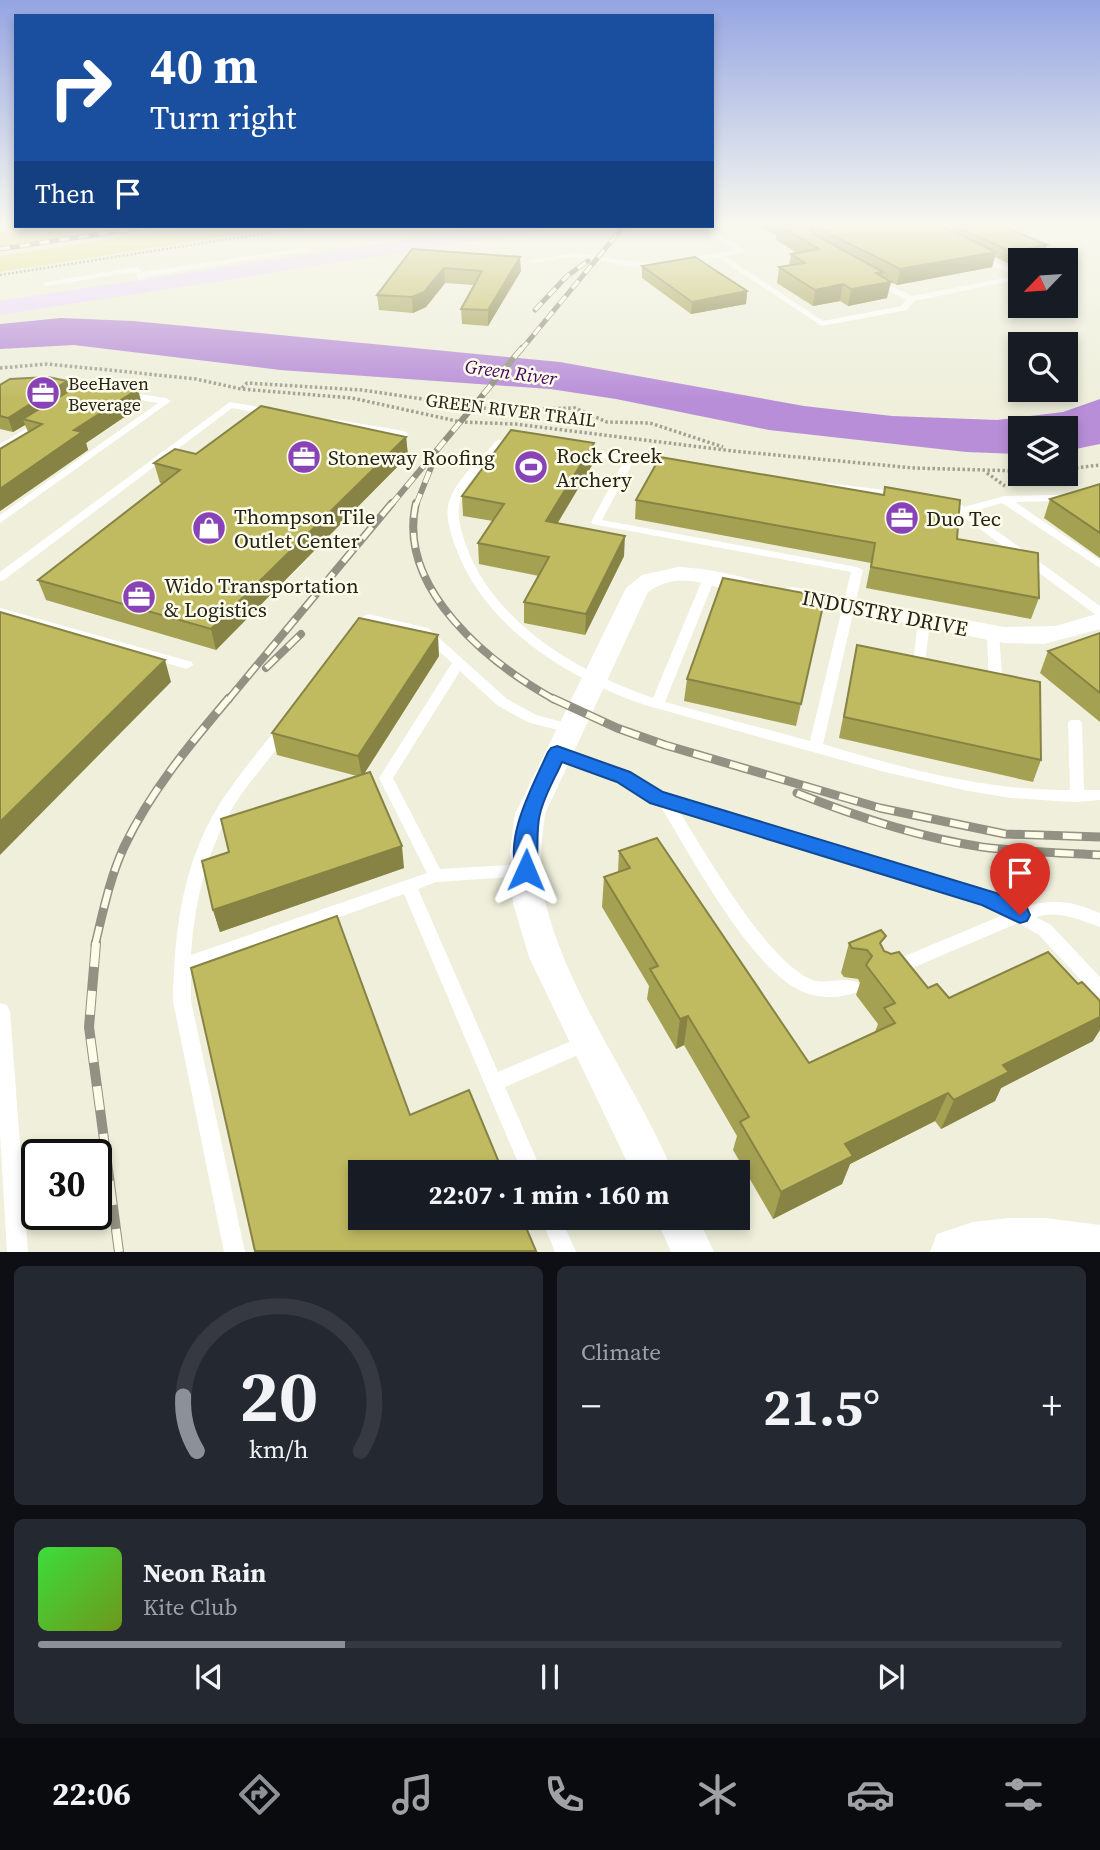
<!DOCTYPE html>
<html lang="en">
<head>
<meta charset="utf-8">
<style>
  :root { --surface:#171b24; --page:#242831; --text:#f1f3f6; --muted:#9ea1a6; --line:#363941; --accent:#8c9099 }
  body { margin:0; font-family:"Source Serif 4",serif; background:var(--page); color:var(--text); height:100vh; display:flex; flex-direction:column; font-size:26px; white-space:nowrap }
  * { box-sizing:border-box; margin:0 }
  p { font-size:23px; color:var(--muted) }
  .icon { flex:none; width:38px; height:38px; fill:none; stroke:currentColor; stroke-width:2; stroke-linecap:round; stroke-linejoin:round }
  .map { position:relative; height:1252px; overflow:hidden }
  .drawer { display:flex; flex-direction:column; gap:14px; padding:14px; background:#0d0f14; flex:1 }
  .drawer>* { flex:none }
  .guide { position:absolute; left:14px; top:14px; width:700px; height:214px; border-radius:0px; box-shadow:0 4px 10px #0003; background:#1a4fa0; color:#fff; overflow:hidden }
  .needle { width:46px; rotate:245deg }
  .buttons { position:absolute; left:1008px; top:248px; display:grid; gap:14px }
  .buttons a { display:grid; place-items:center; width:70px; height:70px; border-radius:0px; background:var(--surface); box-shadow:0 4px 10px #0003; font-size:35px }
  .speed { position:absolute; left:21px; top:1139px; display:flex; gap:14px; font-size:35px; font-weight:700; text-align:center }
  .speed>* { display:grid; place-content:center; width:91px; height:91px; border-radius:50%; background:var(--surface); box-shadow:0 4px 10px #0003; line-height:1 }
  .speed .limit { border:4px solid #111; border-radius:10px; background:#fff; color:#111 }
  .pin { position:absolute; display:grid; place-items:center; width:60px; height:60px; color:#fff; margin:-72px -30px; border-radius:50% 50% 50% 0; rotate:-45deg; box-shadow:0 0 7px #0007 }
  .pin .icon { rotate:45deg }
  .me { position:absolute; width:77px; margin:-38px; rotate:1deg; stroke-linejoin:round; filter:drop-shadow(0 0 5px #0008) }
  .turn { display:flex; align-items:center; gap:24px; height:147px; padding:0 21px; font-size:32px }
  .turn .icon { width:91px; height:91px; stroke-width:2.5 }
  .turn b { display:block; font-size:49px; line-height:60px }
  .then { display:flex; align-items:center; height:66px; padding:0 21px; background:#0003; gap:14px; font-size:26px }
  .big { font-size:52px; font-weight:700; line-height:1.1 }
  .drawer .widget { flex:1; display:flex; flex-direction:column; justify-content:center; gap:10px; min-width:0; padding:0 24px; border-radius:10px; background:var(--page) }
  .drawer .dial { align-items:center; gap:0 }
  .dial svg { height:182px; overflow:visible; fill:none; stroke:var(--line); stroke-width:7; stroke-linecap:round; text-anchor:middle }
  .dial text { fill:var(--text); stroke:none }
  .song { display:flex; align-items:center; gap:21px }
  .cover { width:84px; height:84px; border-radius:10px; background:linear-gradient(135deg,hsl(120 70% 55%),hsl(80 70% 35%)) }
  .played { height:7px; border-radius:4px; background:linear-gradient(90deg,var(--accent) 30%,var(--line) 30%) }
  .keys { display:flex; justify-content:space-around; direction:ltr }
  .heat { display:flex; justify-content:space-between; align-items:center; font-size:38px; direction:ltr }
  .drawer .tiles { flex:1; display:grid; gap:14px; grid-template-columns:1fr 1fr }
  .widget:last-child { grid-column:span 2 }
  .trip { position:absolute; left:348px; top:1160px; width:402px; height:70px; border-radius:0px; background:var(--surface); box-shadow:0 4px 10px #0003; font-weight:700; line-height:70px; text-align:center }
  .dock { display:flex; height:112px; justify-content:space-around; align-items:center; background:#090b0e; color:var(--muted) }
  .dock .icon { width:49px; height:49px }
  .dock .current { color:var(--accent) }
  .dock b { font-size:32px; color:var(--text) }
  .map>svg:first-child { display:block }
  .green { fill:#e3df84 }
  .water { fill:#b88ed8 }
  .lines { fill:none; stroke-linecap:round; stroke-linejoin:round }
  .path-far1 { stroke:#a2a294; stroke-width:2.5; stroke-dasharray:2 2; stroke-linecap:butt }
  .path { stroke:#a2a294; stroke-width:3.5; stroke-dasharray:2.5 2.5; stroke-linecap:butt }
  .service { fill:#fff; fill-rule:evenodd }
  .minor { fill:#fff; fill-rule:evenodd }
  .tertiary { fill:#fff; fill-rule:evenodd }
  .primary { fill:#eed9ff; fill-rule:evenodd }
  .rail-far4-casing { stroke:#929284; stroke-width:5 }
  .rail-far3-casing { stroke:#929284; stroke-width:6 }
  .rail-far2-casing { stroke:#929284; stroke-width:8 }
  .rail-far1-casing { stroke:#929284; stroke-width:9 }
  .rail-casing { stroke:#929284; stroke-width:10 }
  .rail-far4 { stroke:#fdfce9; stroke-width:3.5; stroke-dasharray:10; stroke-linecap:butt }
  .rail-far3 { stroke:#fdfce9; stroke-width:4.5; stroke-dasharray:12; stroke-linecap:butt }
  .rail-far2 { stroke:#fdfce9; stroke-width:5; stroke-dasharray:15; stroke-linecap:butt }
  .rail-far1 { stroke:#fdfce9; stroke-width:6; stroke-dasharray:19; stroke-linecap:butt }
  .rail { stroke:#fdfce9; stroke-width:8; stroke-dasharray:24; stroke-linecap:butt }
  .wall { fill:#a5a153 }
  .shaded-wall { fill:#868344 }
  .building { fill:#c0bb61; stroke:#868344; stroke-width:2 }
  .route { fill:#1a73e8; stroke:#114b97; stroke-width:2 }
  .labels { text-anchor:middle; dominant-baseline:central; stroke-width:5; stroke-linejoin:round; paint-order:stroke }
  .far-poi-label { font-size:18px; fill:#23231c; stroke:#fdfce9; text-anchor:start }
  .far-street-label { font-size:18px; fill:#23231c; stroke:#fdfce9 }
  .far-water-label { font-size:19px; font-style:italic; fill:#420460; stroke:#fdfce9 }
  .poi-label { font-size:21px; fill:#23231c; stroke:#fdfce9; text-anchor:start }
  .street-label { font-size:21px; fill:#23231c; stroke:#fdfce9 }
</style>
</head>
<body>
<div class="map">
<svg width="1100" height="1252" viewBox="0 0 1100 1252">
  <rect width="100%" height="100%" fill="#efefdc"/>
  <g class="green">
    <polygon points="0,225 16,226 136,226 0,247"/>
    <polygon points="195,226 293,226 0,272 0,256"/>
  </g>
  <polygon class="water" points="61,318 133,321 560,362 804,406 892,416 997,420 1063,412 1100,399 1100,444 1066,451 1066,429 1020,429 1020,454 966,452 769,430 616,399 550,389 280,370 74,345 0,349 0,324"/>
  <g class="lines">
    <polyline class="path-far1" points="0,275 312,226"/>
    <g class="path">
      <polyline points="0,368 47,364 119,371 196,379 241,389 352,398 461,422 515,424 733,451 914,468 1020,471"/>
      <polyline points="242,388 247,383 362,390 497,410 575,408 607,422 650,423 723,447"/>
      <polyline points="1066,469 1100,465"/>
      <polyline points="987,473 1005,486"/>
    </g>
    <g class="service">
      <polygon points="714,225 714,231 747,251 725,256 823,321 901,306 906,300 874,283 873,281 877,279 912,296 1015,276 978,259 978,255 981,255 1020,272 1020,279 914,301 907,310 822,326 717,257 679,263 678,261 682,259 736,250 709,233 708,226"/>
      <polygon points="939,225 948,225 954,229 931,234 931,232 944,228"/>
      <polygon points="1032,245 1067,259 1068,261 1066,263 1066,261 1057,261 1030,248 1029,247"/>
      <polygon points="304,248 308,250 306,251 144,277 146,279 142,281 139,281 135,272 46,286 42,284 46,282 137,267 142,272"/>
      <path d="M573 253 645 263 661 262 665 264C641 275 598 256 572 257 559 258 546 261 533 263L529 261Z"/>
      <polygon points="125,392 166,398 171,401 0,523 0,515 158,403 122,397 120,395"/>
      <polygon points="230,402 270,409 275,412 270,415 232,408 4,580 0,581 0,572"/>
      <polygon points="333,419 404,431 409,434 404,437 330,424 330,420"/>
      <polygon points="41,420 46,423 44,425 0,451 0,444"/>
      <path d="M499 440 515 441 520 444 515 447 502 446C488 463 466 480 460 501 456 517 462 533 467 548 496 625 580 673 653 698L703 578 705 576H713L715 578 665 702 810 741 851 572 592 524 591 522 624 461 578 455 573 452 575 450 675 462V466L671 467 633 462 602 520 857 567 863 570 823 744C902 768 986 791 1070 790L1068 723 1070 720H1080L1082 723 1084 790H1100V800L1077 802 1056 801 1011 798 968 791 881 771 645 705C569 679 485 628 456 548 451 535 446 520 448 506 453 481 480 460 496 441Z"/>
      <polygon points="828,483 900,492 905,495 900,498 824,488 824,484"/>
      <polygon points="1100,494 1100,500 1015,502 1100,560 1100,568 1002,503 971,512 1100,606 1100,616 1096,615 949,506 941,502 946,499 957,502 964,507 1005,496"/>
      <polygon points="0,608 192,662 193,665 187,669 0,616"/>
      <path d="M368 614 428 628 507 699 536 715 574 725 576 728 574 731 569 733 527 722 497 705 460 671 393 778 440 869 526 864 532 866 534 870 532 874 526 876 436 882 418 889 498 1072 588 1034 594 1036 597 1042 594 1048 505 1087 542 1172H522L404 894 191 970V1001L245 1252H224L173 1001C174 933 182 865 219 805 236 778 257 753 277 728H287L289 731C274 754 256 774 240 796 208 844 195 898 191 955L427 873 379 778 452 663 420 634 371 622 363 633H355L353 630C357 624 361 616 368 614Z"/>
      <polygon points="924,617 930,621 924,672 918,676 912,672 918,621"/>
      <polygon points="993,630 999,634 1003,687 996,691 989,687 987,634"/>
      <path d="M558 748 629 773 661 794 988 892 1020 908C1053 898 1068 900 1100 913V927C1079 920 1058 910 1036 917L1051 925 1100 977V997L1094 994 1039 935 1018 923 898 974 892 976 886 974 883 969 886 964 1003 915 983 904 679 811C707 855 764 957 810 979 825 986 842 976 857 982L860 987 857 992C840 999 816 999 799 990 748 964 690 855 660 805L651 802 619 781 553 757 551 753 553 749Z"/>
      <polygon points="0,1003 7,1005 10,1011 28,1252 7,1252 0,1134"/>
      <polygon points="541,1218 561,1218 576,1252 555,1252"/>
    </g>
    <g class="minor">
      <path d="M678 567C707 568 734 575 761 582L765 587 761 592C725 601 691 562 648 592L545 814C541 844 538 876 546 905 569 997 636 1084 673 1172H632L529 957 513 903 510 851 515 814 626 588 642 575Z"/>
      <polygon points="792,587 1004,627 1056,626 1100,613 1100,629 1044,644 1004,643 784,599 780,594 784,589"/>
      <polygon points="656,1218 698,1218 714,1252 671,1252"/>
    </g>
    <polygon class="tertiary" points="1009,1218 1045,1218 1100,1225 1100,1252 930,1252 937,1234 973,1222"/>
    <polygon class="primary" points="494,226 545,226 541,230 534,232 0,315 0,301"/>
    <g class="rail-far4-casing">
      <g id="rail-far4">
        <polyline points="0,249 153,226"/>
        <polyline points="535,310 567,276 588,261"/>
        <polyline points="521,350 624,226"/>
      </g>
    </g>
    <g class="rail-far3-casing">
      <g id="rail-far3">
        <polyline points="391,505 522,348"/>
        <polyline points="416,505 432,465"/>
      </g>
    </g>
    <g class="rail-far2-casing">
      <g id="rail-far2">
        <path d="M416 503C396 589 490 664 555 700"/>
        <polyline points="266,668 301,634"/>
        <polyline points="228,700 392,503"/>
      </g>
    </g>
    <g class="rail-far1-casing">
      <g id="rail-far1">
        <polyline points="552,698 617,728 665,745 880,808 1005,834 1100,837"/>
        <path d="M797 793C857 817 918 837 982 847 1021 852 1061 853 1100 855"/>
        <path d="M95 945C103 912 110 877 124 847 150 792 190 744 229 698"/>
      </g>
    </g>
    <g class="rail-casing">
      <polyline id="rail" points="96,943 89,1027 119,1252"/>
    </g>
    <use href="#rail-far4" class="rail-far4"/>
    <use href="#rail-far3" class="rail-far3"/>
    <use href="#rail-far2" class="rail-far2"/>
    <use href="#rail-far1" class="rail-far1"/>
    <use href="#rail" class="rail"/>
  </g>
  <g class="wall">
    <polygon points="763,225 940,225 951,231 953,225 1043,257 1020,261 1009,264 995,257 992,267 897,285 887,280 887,298 848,306 840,301 813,306 777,283 779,267 789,265 791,254 797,253 776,240 776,235 763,228"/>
    <polygon points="412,249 521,271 488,326 462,324 461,309 474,285 445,283 426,307 413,313 379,310 377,295"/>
    <polygon points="642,266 747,291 746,304 691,314 642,278"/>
    <polygon points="67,381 70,391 142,405 86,443 88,450 0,511 0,449 28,432 25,425 13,432 0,429 0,385"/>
    <polygon points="406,437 408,456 216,650 46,600 38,580 162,483 160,483 154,463 196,454"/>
    <polygon points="594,443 594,462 557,523 624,556 585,635 524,623 524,602 539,576 479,564 478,543 493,521 463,516 462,496"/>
    <polygon points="1100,484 1100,558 1044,518 1050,499"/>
    <polygon points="636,500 957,539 1039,598 1031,619 866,588 871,563 635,519"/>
    <polygon points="825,597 796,726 684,701 687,679"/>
    <polygon points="1100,633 1100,722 1040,673 1048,651"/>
    <polygon points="857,645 1041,760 1033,782 839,738"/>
    <polygon points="439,656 364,774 404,868 220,932 213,910 229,852 357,776 277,755 272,733"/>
    <polygon points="619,851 809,1063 875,1032 878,1024 856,995 860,983 858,979 844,977 841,973 849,943 882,947 884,951 928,988 949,998 1093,1041 1001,1088 995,1101 941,1129 935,1121 850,1164 842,1184 773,1219 733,1150 737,1136 684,1045 676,1049 647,999 649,986 602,907 604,877 618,872"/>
  </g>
  <g class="shaded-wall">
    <polygon points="1047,245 1043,257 1020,261 1020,262 1009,264 1012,252"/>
    <polygon points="996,252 992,267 897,285 900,269"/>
    <polygon points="520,257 521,271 488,326 488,310"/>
    <polygon points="444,268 445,283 426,307 413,313 412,297"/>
    <polygon points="883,272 880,284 891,282 887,298 848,306 851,289 876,273"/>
    <polygon points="843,284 840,301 813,306 815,290"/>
    <polygon points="747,291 746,304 691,314 692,302"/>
    <polygon points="67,381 71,395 23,419 25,425 13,432 8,418"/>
    <polygon points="138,389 142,405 86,443 88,450 0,511 0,489 74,430"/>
    <polygon points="406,437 408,456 216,650 211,629"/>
    <polygon points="594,443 594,462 547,541 546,521"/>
    <polygon points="625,536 624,556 585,635 586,614"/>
    <polygon points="438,635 439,656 362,777 358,756"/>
    <polygon points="165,660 171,682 0,855 0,822"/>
    <polygon points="402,846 404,868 220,932 213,910"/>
    <polygon points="688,1016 684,1045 676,1049 680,1019"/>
    <polygon points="1100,1017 1100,1030 1093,1041 1001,1088 995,1101 941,1129 954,1100 1003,1065"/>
    <polygon points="948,1093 935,1121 850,1164 842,1184 773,1219 781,1192 845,1144"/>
  </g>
  <g class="building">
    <polygon points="778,225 940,225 996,252 900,269 814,226 811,229 812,233 883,272 876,273 891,282 851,289 843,284 815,290 779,267 805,263 791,254 819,249"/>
    <polygon points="953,225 1001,225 1047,245 1012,252"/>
    <polygon points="412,249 520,257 488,310 461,309 482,271 444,268 424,292 412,297 377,295"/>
    <polygon points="695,257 747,291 692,302 642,266"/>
    <polygon points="48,377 67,381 8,418 0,416 0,385 10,379"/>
    <polygon points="93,381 138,389 74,430 82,432 0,489 0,449 42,424 23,419 84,382"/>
    <polygon points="261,406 406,437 211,629 38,580 180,470 154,463 175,449 196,454"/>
    <polygon points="511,430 594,443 546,521 625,536 586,614 524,602 549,557 478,543 504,504 462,496"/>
    <polygon points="660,457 884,495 885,487 960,500 957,539 1038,553 1039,598 871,567 875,543 636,500"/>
    <polygon points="1100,484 1100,533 1050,499"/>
    <polygon points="723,578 825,597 801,704 687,679"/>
    <polygon points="0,612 165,660 0,822"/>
    <polygon points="359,618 438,635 358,756 272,733"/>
    <polygon points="1100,633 1100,693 1048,651"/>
    <polygon points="857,645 1040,682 1041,760 844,717"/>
    <polygon points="370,772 402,846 213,910 202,861 229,852 221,819"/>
    <polygon points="657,838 809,1063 895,1023 884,1008 895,1003 866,965 872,956 867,950 852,948 849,943 881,930 886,936 880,943 884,951 891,954 899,952 928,988 937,984 949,998 1048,952 1078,984 1082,982 1100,1001 1100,1017 1003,1065 1009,1072 954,1100 948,1093 845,1144 853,1156 781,1192 740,1122 749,1117 688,1016 680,1019 650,969 658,966 604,877 630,868 619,851"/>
    <polygon points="337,916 410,1115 469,1090 503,1172 360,1172 360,1218 522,1218 536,1251 255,1251 191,968"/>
  </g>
  <linearGradient id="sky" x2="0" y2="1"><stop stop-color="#95a5e2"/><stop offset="0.56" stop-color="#f8f8ef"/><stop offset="1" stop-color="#f8f8ef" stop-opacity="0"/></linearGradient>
  <rect width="1100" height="400" fill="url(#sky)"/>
  <path class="route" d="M557 746 630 772 663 792 996 893 1027 908 1030 915 1027 921 1020 923 982 905 650 803 617 782 562 762C555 778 544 796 540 814 535 831 540 864 534 876L526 878 519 876C501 841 534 784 548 752L551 748Z"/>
  <defs>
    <g id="office-disc" transform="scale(1.75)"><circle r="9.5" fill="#8a43b7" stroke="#fdfce9"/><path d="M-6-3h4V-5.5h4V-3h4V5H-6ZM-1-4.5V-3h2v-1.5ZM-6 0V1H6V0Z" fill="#fff"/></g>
    <g id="stadium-disc" transform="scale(1.75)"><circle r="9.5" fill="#8a43b7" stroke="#fdfce9"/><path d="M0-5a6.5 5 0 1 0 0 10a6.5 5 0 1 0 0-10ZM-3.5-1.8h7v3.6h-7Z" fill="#fff"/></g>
    <g id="shop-disc" transform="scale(1.75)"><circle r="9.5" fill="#8a43b7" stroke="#fdfce9"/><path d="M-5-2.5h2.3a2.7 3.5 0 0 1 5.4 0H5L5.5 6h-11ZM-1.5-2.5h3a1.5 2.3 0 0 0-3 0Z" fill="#fff"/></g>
  </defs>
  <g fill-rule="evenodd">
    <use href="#office-disc" x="43" y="393"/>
    <use href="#office-disc" x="304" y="457"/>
    <use href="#stadium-disc" x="531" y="467"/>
    <use href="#office-disc" x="902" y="518"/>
    <use href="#shop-disc" x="209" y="528"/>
    <use href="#office-disc" x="139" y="597"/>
  </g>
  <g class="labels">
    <g class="far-poi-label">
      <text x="68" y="383">BeeHaven<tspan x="68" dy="21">Beverage</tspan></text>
    </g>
    <g class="far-street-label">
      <text transform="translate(511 410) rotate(7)">GREEN RIVER TRAIL</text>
    </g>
    <g class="far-water-label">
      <text transform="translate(511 372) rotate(8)">Green River</text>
    </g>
    <g class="poi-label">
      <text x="556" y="455">Rock Creek<tspan x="556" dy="24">Archery</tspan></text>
      <text x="328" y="457">Stoneway Roofing</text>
      <text x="234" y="516">Thompson Tile<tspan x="234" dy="24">Outlet Center</tspan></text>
      <text x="926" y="518">Duo Tec</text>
      <text x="164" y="585">Wido Transportation<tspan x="164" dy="24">&amp; Logistics</tspan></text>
    </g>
    <g class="street-label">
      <text transform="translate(885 613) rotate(11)">INDUSTRY DRIVE</text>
    </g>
  </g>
</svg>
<div class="buttons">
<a><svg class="needle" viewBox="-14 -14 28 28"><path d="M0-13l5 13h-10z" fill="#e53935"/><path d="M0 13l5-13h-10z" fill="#9ea1a6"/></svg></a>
<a><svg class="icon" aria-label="search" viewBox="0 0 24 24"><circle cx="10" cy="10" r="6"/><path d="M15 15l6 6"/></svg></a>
<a><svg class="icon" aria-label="layers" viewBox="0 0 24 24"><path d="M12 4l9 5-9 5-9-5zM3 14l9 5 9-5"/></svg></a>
</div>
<div class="speed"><div class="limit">30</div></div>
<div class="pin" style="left:1020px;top:915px;background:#d93025"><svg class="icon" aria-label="arrive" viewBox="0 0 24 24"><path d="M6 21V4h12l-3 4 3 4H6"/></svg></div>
<svg class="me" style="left:526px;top:870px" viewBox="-20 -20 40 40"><path d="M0-17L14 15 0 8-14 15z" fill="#1a73e8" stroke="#fff" stroke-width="4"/></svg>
<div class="trip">22:07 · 1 min · 160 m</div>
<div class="guide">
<div class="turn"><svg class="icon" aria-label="right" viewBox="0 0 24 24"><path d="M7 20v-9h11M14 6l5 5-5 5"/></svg><div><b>40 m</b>Turn right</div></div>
<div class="then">Then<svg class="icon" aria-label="arrive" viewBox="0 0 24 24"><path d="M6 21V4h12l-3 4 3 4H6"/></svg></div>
</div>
</div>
<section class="drawer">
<div class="tiles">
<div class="widget dial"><svg viewBox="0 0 100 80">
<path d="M14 69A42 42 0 1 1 86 69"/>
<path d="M14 69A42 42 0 0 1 8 45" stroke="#8c9099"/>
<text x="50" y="56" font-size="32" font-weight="700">20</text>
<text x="50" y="72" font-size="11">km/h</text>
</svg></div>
<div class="widget"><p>Climate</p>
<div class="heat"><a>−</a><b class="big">21.5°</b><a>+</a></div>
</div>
<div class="widget">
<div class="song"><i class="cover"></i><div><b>Neon Rain</b><p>Kite Club</p></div></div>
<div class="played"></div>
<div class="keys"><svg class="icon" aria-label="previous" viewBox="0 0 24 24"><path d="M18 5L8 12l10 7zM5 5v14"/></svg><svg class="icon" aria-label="pause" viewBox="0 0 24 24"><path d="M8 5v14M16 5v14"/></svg><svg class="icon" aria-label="next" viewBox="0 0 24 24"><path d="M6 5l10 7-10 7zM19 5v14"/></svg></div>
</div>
</div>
</section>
<nav class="dock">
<b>22:06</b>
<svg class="icon current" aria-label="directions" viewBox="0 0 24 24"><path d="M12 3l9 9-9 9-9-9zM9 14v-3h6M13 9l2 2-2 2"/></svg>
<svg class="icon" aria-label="music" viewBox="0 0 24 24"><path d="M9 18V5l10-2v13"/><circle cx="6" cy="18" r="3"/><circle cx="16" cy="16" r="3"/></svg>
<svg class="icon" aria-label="phone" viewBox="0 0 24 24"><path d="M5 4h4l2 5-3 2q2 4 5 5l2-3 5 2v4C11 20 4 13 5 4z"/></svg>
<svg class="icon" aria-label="climate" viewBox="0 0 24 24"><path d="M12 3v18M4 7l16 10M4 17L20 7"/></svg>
<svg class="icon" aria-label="car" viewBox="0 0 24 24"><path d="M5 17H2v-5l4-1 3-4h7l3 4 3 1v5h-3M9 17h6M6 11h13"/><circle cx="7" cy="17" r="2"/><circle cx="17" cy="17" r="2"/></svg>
<svg class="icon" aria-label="filters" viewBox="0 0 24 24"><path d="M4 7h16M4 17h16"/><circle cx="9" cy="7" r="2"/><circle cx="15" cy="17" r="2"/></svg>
</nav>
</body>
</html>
